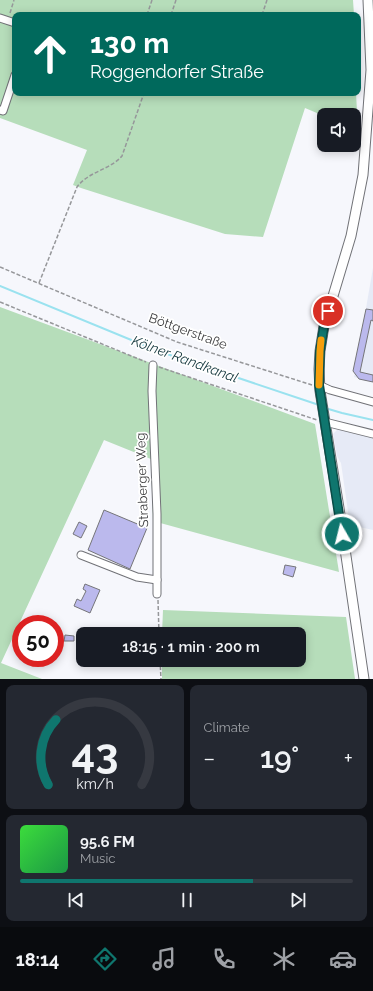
<!DOCTYPE html>
<html lang="en">
<head>
<meta charset="utf-8">
<style>
  :root { --surface:#171b24; --page:#242831; --text:#f1f3f6; --muted:#9ea1a6; --line:#363941; --accent:#0f766e }
  body { margin:0; font-family:Raleway,sans-serif; background:var(--page); color:var(--text); height:100vh; display:flex; flex-direction:column; font-size:15px; white-space:nowrap }
  * { box-sizing:border-box; margin:0 }
  p { font-size:13px; color:var(--muted) }
  .icon { flex:none; width:22px; height:22px; fill:none; stroke:currentColor; stroke-width:2; stroke-linecap:round; stroke-linejoin:round }
  .map { position:relative; height:679px; overflow:hidden }
  .panel { display:flex; flex-direction:column; gap:6px; padding:6px; background:#0d0f14; flex:1 }
  .panel>* { flex:none }
  .guide { position:absolute; left:12px; top:12px; width:349px; height:84px; border-radius:8px; box-shadow:0 2px 10px #0003; background:#00695c; color:#fff; overflow:hidden }
  .controls { position:absolute; left:317px; top:108px; display:grid; gap:8px }
  .controls a { display:grid; place-items:center; width:44px; height:44px; border-radius:8px; background:var(--surface); box-shadow:0 2px 10px #0003; font-size:20px }
  .speed { position:absolute; left:12px; top:615px; display:flex; gap:8px; font-size:20px; font-weight:700; text-align:center }
  .speed>* { display:grid; place-content:center; width:52px; height:52px; border-radius:50%; background:var(--surface); box-shadow:0 2px 10px #0003; line-height:1 }
  .speed .limit { border:6px solid #d22; background:#fff; color:#111 }
  .pin { position:absolute; display:grid; place-items:center; width:34px; height:34px; color:#fff; margin:-17px; border:2px solid #fff; border-radius:50%; box-shadow:0 1px 4px #0007 }
  .me { position:absolute; width:44px; margin:-22px; rotate:352deg; stroke-linejoin:round; filter:drop-shadow(0 0 3px #0008) }
  .turn { display:flex; align-items:center; gap:14px; height:84px; padding:0 12px; font-size:18px }
  .turn .icon { width:52px; height:52px; stroke-width:2.5 }
  .turn b { display:block; font-size:28px; line-height:34px }
  .big { font-size:30px; font-weight:600; line-height:1.1 }
  .panel .widget { flex:1; display:flex; flex-direction:column; justify-content:center; gap:6px; min-width:0; padding:0 14px; border-radius:8px; background:var(--page) }
  .panel .dial { align-items:center; gap:0 }
  .dial svg { height:104px; overflow:visible; fill:none; stroke:var(--line); stroke-width:7; stroke-linecap:round; text-anchor:middle }
  .dial text { fill:var(--text); stroke:none }
  .song { display:flex; align-items:center; gap:12px }
  .cover { width:48px; height:48px; border-radius:6px; background:linear-gradient(135deg,hsl(120 70% 55%),hsl(140 70% 35%)) }
  .played { height:4px; border-radius:2px; background:linear-gradient(90deg,var(--accent) 70%,var(--line) 70%) }
  .keys { display:flex; justify-content:space-around; direction:ltr }
  .heat { display:flex; justify-content:space-between; align-items:center; font-size:22px; direction:ltr }
  .panel .tiles { flex:1; display:grid; gap:6px; grid-template-columns:1fr 1fr }
  .widget:last-child { grid-column:span 2 }
  .trip { position:absolute; left:76px; top:627px; width:230px; height:40px; border-radius:8px; background:var(--surface); box-shadow:0 2px 10px #0003; font-weight:600; line-height:40px; text-align:center }
  .tab-bar { display:flex; height:64px; justify-content:space-around; align-items:center; background:#090b0e; color:var(--muted) }
  .tab-bar .icon { width:28px; height:28px }
  .tab-bar .current { color:var(--accent) }
  .tab-bar b { font-size:18px; color:var(--text) }
  .map>svg:first-child { display:block }
  .built { fill:#e6eaf6 }
  .green { fill:#b6ddba }
  .lines { fill:none; stroke-linecap:round; stroke-linejoin:round }
  .stream { stroke:#9ae2ef; stroke-width:2 }
  .building { fill:#bbb9ed; stroke:#757579 }
  .minor-casing { stroke:#717277; stroke-width:9 }
  .major-casing { stroke:#717277; stroke-width:11 }
  .path { stroke:#96979a; stroke-width:1.5; stroke-dasharray:4 2; stroke-linecap:butt }
  .minor { stroke:#fff; stroke-width:7 }
  .major { stroke:#fff; stroke-width:9 }
  .route-casing { stroke:#0a4d48; stroke-width:10 }
  .route { stroke:#0f766e; stroke-width:7 }
  .slow { stroke:#f59e0b; stroke-width:7 }
  .labels { text-anchor:middle; dominant-baseline:central; stroke-width:3.5; stroke-linejoin:round; paint-order:stroke }
  .street-label { font-size:13px; fill:#3a3a3c; stroke:#fff }
  .water-label { font-size:14px; font-style:italic; fill:#15383e; stroke:#fff }
</style>
</head>
<body>
<div class="map">
<svg width="373" height="679" viewBox="0 0 373 679">
  <rect width="100%" height="100%" fill="#f6f7fc"/>
  <g class="built">
    <polygon points="373,268 373,382 354,377"/>
    <polygon points="337,430 340,430 373,437 373,530 350,525 341,463 337,456 333,434"/>
  </g>
  <g class="green">
    <polygon points="0,0 353,0 354,15 15,15 15,93 356,93 358,130 354,129 354,115 324,116 305,108 263,237 225,234 81,188 73,185 87,150 0,118"/>
    <polygon points="0,307 315,424 339,572 153,521 151,459 104,440 1,663 42,679 0,679"/>
    <polygon points="163,610 346,617 355,679 162,679 162,660 299,660 299,634 162,634"/>
  </g>
  <g class="lines">
    <g class="stream">
      <polyline points="0,286 158,351 319,405"/>
      <polyline points="325,408 342,413 373,420"/>
    </g>
  </g>
  <g class="building">
    <polygon points="366,309 373,310 373,321 371,320 360,372 373,375 373,382 359,379 353,371"/>
    <polygon points="104,510 147,528 130,569 88,550"/>
    <polygon points="79,522 87,526 81,538 73,534"/>
    <polygon points="285,565 296,567 293,577 283,574"/>
    <polygon points="85,584 100,590 90,613 74,606 77,599 81,601 86,591 83,589"/>
    <polygon points="65,635 74,636 74,641 64,641"/>
  </g>
  <g class="lines">
    <g class="minor-casing">
      <g id="minor">
        <polyline points="0,18 15,23"/>
        <polyline points="0,110 3,111 15,75"/>
        <polyline points="153,365 152,391 157,514 157,594"/>
        <polyline points="319,385 330,390 373,402"/>
        <polyline points="325,422 373,434"/>
        <polyline points="81,555 137,577 157,580"/>
      </g>
    </g>
    <g class="major-casing">
      <polyline id="major" points="364,679 339,508 320,391 319,369 320,351 324,326 351,236 363,175 371,70 368,0"/>
    </g>
    <g class="path">
      <polyline points="10,13 14,0"/>
      <polyline points="147,15 152,0"/>
      <polyline points="171,15 176,0"/>
      <polyline points="262,15 267,0"/>
      <polyline points="0,267 177,342 312,385"/>
      <path d="M39 283 77 187C89 171 110 170 122 156L144 93"/>
      <polyline points="0,302 146,362"/>
      <polyline points="159,367 317,420"/>
      <polyline points="158,600 159,634"/>
      <polyline points="160,660 161,679"/>
    </g>
    <use href="#minor" class="minor"/>
    <use href="#major" class="major"/>
  </g>
  <g class="lines">
    <g class="route-casing">
      <polyline id="route" points="328,311 324,326 320,351 319,385 342,534"/>
    </g>
    <use href="#route" class="route"/>
    <polyline class="slow" points="319,385 320,351 321,340"/>
  </g>
  <g class="labels">
    <g class="street-label">
      <text transform="translate(188 331) rotate(20)">Böttgerstraße</text>
      <text transform="translate(142 480) rotate(-92)">Straberger Weg</text>
    </g>
    <g class="water-label">
      <text transform="translate(185 359) rotate(20)">Kölner Randkanal</text>
    </g>
  </g>
</svg>
<div class="controls">
<a><svg class="icon" aria-label="sound" viewBox="0 0 24 24"><path d="M4 9h4l5-4v14l-5-4H4zM17 9q2 3 0 6"/></svg></a>
</div>
<div class="speed"><div class="limit">50</div></div>
<div class="pin" style="left:328px;top:311px;background:#d93025"><svg class="icon" aria-label="arrive" viewBox="0 0 24 24"><path d="M6 21V4h12l-3 4 3 4H6"/></svg></div>
<svg class="me" style="left:342px;top:534px" viewBox="-20 -20 40 40"><circle r="17" fill="#0f766e" stroke="#fff" stroke-width="3"/><path d="M0-11L8 9 0 5-8 9z" fill="#fff"/></svg>
<div class="trip">18:15 · 1 min · 200 m</div>
<div class="guide">
<div class="turn"><svg class="icon" aria-label="ahead" viewBox="0 0 24 24"><path d="M12 20V5M6 11l6-6 6 6"/></svg><div><b>130 m</b>Roggendorfer Straße</div></div>
</div>
</div>
<section class="panel">
<div class="tiles">
<div class="widget dial"><svg viewBox="0 0 100 80">
<path d="M14 69A42 42 0 1 1 86 69"/>
<path d="M14 69A42 42 0 0 1 20 19" stroke="#0f766e"/>
<text x="50" y="56" font-size="32" font-weight="700">43</text>
<text x="50" y="72" font-size="11">km/h</text>
</svg></div>
<div class="widget"><p>Climate</p>
<div class="heat"><a>−</a><b class="big">19°</b><a>+</a></div>
</div>
<div class="widget">
<div class="song"><i class="cover"></i><div><b>95.6 FM</b><p>Music</p></div></div>
<div class="played"></div>
<div class="keys"><svg class="icon" aria-label="previous" viewBox="0 0 24 24"><path d="M18 5L8 12l10 7zM5 5v14"/></svg><svg class="icon" aria-label="pause" viewBox="0 0 24 24"><path d="M8 5v14M16 5v14"/></svg><svg class="icon" aria-label="next" viewBox="0 0 24 24"><path d="M6 5l10 7-10 7zM19 5v14"/></svg></div>
</div>
</div>
</section>
<nav class="tab-bar">
<b>18:14</b>
<svg class="icon current" aria-label="directions" viewBox="0 0 24 24"><path d="M12 3l9 9-9 9-9-9zM9 14v-3h6M13 9l2 2-2 2"/></svg>
<svg class="icon" aria-label="music" viewBox="0 0 24 24"><path d="M9 18V5l10-2v13"/><circle cx="6" cy="18" r="3"/><circle cx="16" cy="16" r="3"/></svg>
<svg class="icon" aria-label="phone" viewBox="0 0 24 24"><path d="M5 4h4l2 5-3 2q2 4 5 5l2-3 5 2v4C11 20 4 13 5 4z"/></svg>
<svg class="icon" aria-label="climate" viewBox="0 0 24 24"><path d="M12 3v18M4 7l16 10M4 17L20 7"/></svg>
<svg class="icon" aria-label="car" viewBox="0 0 24 24"><path d="M5 17H2v-5l4-1 3-4h7l3 4 3 1v5h-3M9 17h6M6 11h13"/><circle cx="7" cy="17" r="2"/><circle cx="17" cy="17" r="2"/></svg>
</nav>
</body>
</html>
